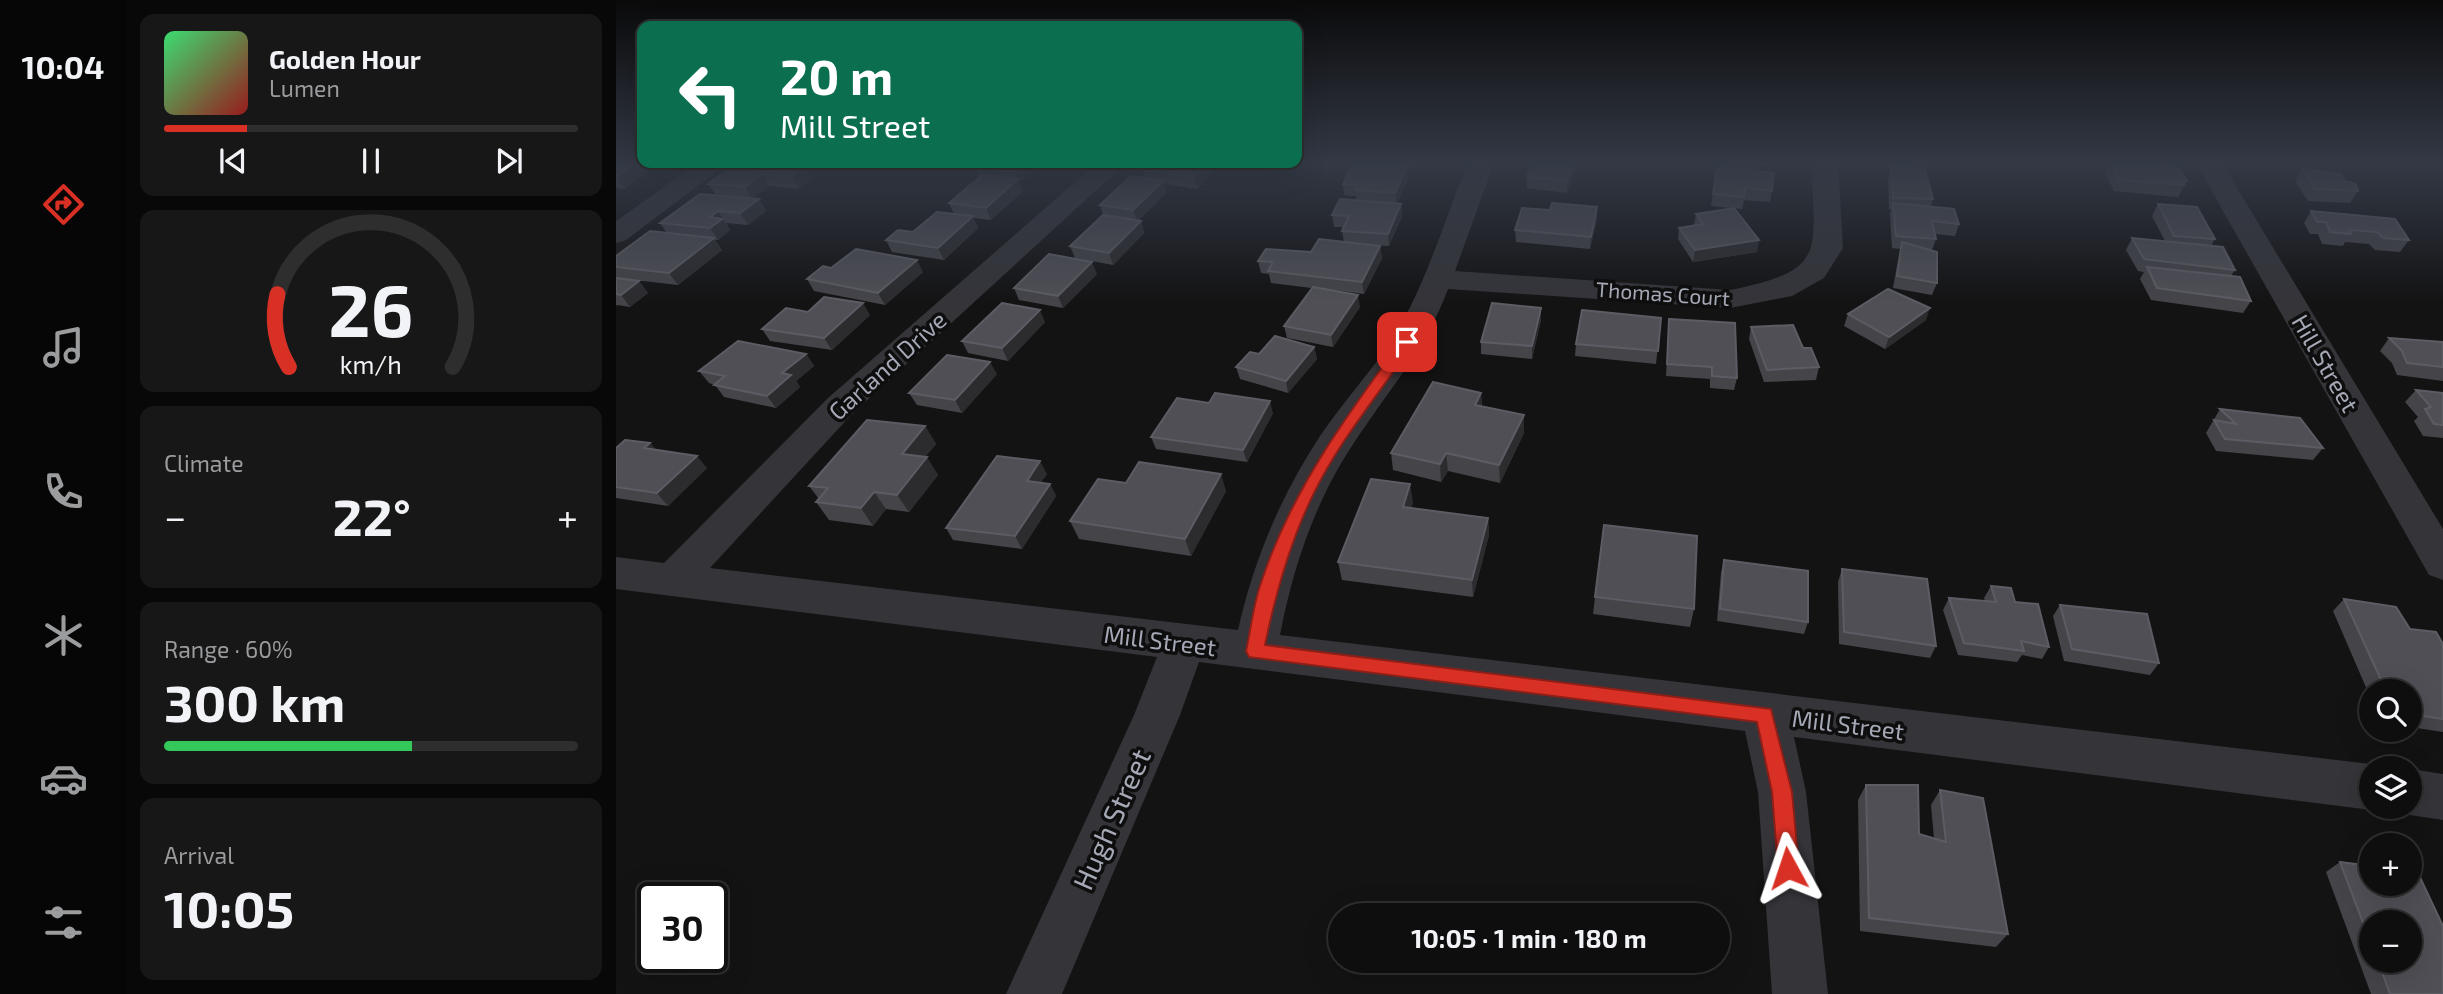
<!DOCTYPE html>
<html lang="en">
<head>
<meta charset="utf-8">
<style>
  :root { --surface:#0e0e0f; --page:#171718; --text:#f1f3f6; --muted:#9b9c9e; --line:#2e2e2f; --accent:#d93025 }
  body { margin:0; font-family:"Exo 2",sans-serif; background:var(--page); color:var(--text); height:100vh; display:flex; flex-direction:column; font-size:26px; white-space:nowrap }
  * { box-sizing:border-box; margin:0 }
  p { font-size:23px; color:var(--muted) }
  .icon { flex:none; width:38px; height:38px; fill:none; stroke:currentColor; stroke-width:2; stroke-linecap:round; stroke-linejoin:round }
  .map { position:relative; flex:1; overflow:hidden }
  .details { display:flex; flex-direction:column; gap:14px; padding:14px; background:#080808; width:490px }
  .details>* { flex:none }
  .guide { position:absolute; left:21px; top:21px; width:665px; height:147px; border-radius:14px; box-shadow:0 7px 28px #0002,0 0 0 2px var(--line); background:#0b6e4f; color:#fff; overflow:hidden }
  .fabs { position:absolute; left:1743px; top:679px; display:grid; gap:14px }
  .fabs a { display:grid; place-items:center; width:63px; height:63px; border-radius:50%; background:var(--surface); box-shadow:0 7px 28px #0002,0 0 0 2px var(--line); font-size:35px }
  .speed { position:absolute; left:21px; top:882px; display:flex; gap:14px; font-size:35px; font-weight:700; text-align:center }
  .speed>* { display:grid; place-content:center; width:91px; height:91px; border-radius:50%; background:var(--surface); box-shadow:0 7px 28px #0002,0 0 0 2px var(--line); line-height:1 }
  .speed .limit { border:4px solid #111; border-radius:10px; background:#fff; color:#111 }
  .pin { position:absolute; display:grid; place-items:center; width:60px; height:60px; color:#fff; margin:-30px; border-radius:14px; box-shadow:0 4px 10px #0006 }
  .me { position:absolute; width:77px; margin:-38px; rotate:355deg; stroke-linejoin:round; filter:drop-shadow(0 0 5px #0008) }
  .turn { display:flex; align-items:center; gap:24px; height:147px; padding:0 28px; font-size:32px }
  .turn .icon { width:91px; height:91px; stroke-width:2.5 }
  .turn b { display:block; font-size:49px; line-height:60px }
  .big { font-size:52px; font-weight:700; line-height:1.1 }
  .details .tile { flex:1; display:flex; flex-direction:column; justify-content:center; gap:10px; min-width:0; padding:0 24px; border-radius:14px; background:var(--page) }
  .details .dial { align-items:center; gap:0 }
  .dial svg { height:182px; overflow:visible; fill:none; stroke:var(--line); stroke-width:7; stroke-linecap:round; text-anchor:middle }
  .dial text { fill:var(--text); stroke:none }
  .song { display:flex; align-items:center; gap:21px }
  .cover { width:84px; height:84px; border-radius:10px; background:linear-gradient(135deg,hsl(140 70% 55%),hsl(0 70% 35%)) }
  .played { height:7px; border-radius:4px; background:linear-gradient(90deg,var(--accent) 20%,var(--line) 20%) }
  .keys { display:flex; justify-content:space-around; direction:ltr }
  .heat { display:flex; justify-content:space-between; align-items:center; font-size:38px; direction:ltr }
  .charge { height:10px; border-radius:5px; background:linear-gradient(90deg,#34c759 60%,var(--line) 0) }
  .trip { position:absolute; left:712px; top:903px; width:402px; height:70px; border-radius:35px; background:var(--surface); box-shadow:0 7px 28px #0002,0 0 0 2px var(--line); font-weight:700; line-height:70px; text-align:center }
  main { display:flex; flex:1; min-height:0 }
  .tab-bar { display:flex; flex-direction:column; width:126px; justify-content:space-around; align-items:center; background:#060606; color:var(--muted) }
  .tab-bar .icon { width:49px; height:49px }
  .tab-bar .selected { color:var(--accent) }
  .tab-bar b { font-size:32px; color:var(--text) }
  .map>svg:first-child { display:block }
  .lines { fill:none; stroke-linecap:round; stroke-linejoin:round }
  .minor { fill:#343439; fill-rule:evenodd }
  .wall { fill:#444449; fill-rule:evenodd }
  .shaded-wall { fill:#2c2c2f }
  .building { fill:#4f4f55; stroke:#5c5d64; stroke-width:2 }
  .route { fill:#d93025; stroke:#8d1f18; stroke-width:2 }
  .labels { text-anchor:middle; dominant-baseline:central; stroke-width:7; stroke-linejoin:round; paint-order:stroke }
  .far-street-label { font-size:21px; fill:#a5a8b5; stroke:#0e0e0f }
  .street-label { font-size:24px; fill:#a5a8b5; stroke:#0e0e0f }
  .near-street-label { font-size:28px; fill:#a5a8b5; stroke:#0e0e0f }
</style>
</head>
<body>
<main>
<nav class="tab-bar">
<b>10:04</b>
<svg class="icon selected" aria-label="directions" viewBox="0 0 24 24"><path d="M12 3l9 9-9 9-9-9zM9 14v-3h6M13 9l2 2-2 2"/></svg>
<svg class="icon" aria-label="music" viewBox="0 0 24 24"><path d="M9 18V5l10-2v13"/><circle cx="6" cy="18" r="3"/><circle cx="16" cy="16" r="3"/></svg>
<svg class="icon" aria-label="phone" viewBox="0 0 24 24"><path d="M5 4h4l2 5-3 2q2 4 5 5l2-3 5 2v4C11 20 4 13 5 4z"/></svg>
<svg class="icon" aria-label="climate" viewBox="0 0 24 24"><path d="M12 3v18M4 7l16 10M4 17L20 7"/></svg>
<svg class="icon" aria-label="car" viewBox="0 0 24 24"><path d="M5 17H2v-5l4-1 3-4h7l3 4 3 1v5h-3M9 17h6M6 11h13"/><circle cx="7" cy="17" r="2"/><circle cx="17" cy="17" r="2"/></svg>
<svg class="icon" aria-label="filters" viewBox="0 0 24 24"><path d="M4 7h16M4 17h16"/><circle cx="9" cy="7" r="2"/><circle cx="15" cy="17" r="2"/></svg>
</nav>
<section class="details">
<div class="tile">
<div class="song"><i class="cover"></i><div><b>Golden Hour</b><p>Lumen</p></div></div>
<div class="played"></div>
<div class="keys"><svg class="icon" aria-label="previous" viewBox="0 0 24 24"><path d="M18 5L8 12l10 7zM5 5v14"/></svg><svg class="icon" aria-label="pause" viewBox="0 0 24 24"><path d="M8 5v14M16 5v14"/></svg><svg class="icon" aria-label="next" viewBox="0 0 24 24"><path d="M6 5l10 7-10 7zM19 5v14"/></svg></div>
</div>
<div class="tile dial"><svg viewBox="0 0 100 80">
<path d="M14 69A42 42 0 1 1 86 69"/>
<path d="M14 69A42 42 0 0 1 9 37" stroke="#d93025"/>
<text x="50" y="56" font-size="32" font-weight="700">26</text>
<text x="50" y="72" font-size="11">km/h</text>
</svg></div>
<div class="tile"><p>Climate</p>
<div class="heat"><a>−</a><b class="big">22°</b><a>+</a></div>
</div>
<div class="tile"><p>Range · 60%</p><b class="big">300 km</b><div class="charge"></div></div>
<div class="tile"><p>Arrival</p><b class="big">10:05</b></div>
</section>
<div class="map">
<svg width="1827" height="994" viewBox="0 0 1827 994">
  <rect width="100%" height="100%" fill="#131314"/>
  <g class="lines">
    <g class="minor">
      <polygon points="82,163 112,163 10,240 0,243 0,221"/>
      <path d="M481 163H510L236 414 94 568 622 630C637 562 665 495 704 436 727 402 755 372 777 338 810 285 828 221 852 163H878L839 271 1114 290C1214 270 1197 252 1196 163H1222L1227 248 1208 278 1176 296 1114 308 832 289C810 350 766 398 732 452 697 507 676 572 664 635L1755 764 1765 768H1755V807H1762L1755 810 1178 737 1190 792 1212 994H1156L1142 792 1129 731 583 662 564 715 446 994H390L518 715 541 657 0 589V557L48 563 212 398Z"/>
      <polygon points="1580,163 1606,163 1827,529 1827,580 1813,575"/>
      <polygon points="1794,769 1827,774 1827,820 1794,815 1777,808 1794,807"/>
    </g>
  </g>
  <g class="wall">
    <polygon points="0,163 44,163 8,189 0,188"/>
    <polygon points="121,163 204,163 202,165 193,164 199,176 183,189 153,186 137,198 143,199 150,211 132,225 110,223 114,230 102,240 99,240 106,250 62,285 1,278 23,281 32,293 14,307 1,305 0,306 0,256 51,233 44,223 100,195 92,184"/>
    <polygon points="424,163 403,183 407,191 375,220 357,218 362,228 328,260 276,252 270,240 297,232 338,214 333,203 364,177 359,167"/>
    <polygon points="751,163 802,163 799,169 791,168 792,178 781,204 785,204 786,216 773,246 743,244 764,246 766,258 748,294 718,290 744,307 717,347 671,338 668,326 696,288 655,283 653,274 645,273 642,261 695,252 728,242 726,231 728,227 718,227 716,215 741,201 740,196 728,195 727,184"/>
    <polygon points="1104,163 1154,163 1153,166 1143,165 1141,172 1156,191 1154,202 1128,200 1126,209 1095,206 1101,168 1103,168"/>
    <polygon points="1270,163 1311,163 1309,170 1317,199 1315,207 1343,224 1339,236 1319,234 1320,239 1316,250 1321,283 1316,295 1277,288 1284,249 1276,248 1274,215 1275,209 1273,209 1272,178 1275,169 1272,169"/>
    <polygon points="1484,163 1560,163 1558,167 1571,181 1562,197 1498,191 1489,173 1493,165"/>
    <polygon points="1686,169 1729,181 1742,191 1734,203 1692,201 1679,181"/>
    <polygon points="527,170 599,170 581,189 548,184 550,193 523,220 525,221 528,233 497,265 459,258 454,246 487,215 484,205 530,178"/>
    <polygon points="959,170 951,193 911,188 911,177"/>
    <polygon points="1542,204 1599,239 1595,246 1619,270 1615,276 1635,301 1627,313 1535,300 1524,279 1528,272 1522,271 1510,250 1516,238 1549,241 1536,216"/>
    <polygon points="981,207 981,219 974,249 900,242 899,230 934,210"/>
    <polygon points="1695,211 1793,240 1784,252 1759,250 1753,244 1729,242 1727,246 1706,244 1702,234 1694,234 1688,223"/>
    <polygon points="1080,214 1141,252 1077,262 1062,239 1063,228 1078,225"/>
    <polygon points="215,268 307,272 269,305 198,291 191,279"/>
    <polygon points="481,274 447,308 403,300 398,288"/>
    <polygon points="925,308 925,320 916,359 865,354 865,342"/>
    <polygon points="192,312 254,315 216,350 154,341 146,329"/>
    <polygon points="1232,314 1310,320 1269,349 1228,326"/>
    <polygon points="1045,318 1040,364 959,356 960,344"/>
    <polygon points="1053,319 1121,378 1118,390 1094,388 1094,379 1050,376"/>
    <polygon points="429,322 392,361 352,353 346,341"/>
    <polygon points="1135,327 1187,348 1203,367 1200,380 1148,382 1133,339"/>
    <polygon points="1773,338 1827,342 1827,381 1781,375 1776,363 1764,351"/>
    <polygon points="698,347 701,359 672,393 624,379 620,367 643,354"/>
    <polygon points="190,354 198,366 180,381 184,387 160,408 108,397 99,385 93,383 83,371"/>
    <polygon points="381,374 346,413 301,405 293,393"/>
    <polygon points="1800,390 1827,393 1827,438 1807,436 1798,421 1802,417 1789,402"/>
    <polygon points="865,393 866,406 908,433 884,483 832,471 825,482 777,470 775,453"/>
    <polygon points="593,403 657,413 631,462 540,449 535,437"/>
    <polygon points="1604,409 1707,448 1697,460 1600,451 1590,433"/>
    <polygon points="309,426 320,444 309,457 322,475 293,512 270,509 257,526 213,520 200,502 203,499 193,486"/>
    <polygon points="34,443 40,450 91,468 52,506 0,498 0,448"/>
    <polygon points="431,474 425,482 434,484 440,496 406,549 337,540 330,528"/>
    <polygon points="510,483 610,491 575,556 463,539 454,521"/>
    <polygon points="797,502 795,508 872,518 873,535 857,597 726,580 722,562"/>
    <polygon points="1108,560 1192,622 1188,634 1101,621 1105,572"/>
    <polygon points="1226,569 1320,646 1314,658 1223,644 1222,582"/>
    <polygon points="1375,586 1399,602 1433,647 1426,659 1406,655 1401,662 1342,655 1327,610 1333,598 1369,601 1368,598"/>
    <polygon points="979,597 1078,609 1074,627 977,614"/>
    <polygon points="1728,599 1827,644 1827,732 1794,727 1794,691 1755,691 1755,699 1717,611"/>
    <polygon points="1444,605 1543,663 1534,675 1448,661 1437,616"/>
    <polygon points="1250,785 1303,834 1318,839 1315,805 1324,790 1392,934 1380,947 1244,931 1242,800"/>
    <path d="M1724 862 1827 994H1755L1710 872ZM1755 922 1794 961H1755Z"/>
  </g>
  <g class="shaded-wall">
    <polygon points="20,163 44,163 8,189 0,178 0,177"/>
    <polygon points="408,163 424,163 403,183 407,191 375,220 370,208 402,180 399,172"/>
    <polygon points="592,163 597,163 599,170 581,189 578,177"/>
    <polygon points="958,163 959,163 959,170 951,193 951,181"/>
    <polygon points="193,164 199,176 183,189 176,177"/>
    <polygon points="791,166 792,178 780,205 779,193"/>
    <polygon points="146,174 153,186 136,199 129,187"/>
    <polygon points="547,181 550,193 521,222 517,210"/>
    <polygon points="143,199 150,211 132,225 124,213"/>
    <polygon points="785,204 786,216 773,246 772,234"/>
    <polygon points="981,207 981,219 974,249 975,237"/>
    <polygon points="102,211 114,230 102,240 94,228 94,217"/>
    <polygon points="357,216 362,228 328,260 322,248"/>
    <polygon points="525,221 528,233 497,265 493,253"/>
    <polygon points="98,238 106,250 62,285 53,273"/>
    <polygon points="1143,240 1141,252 1077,262 1079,250"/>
    <polygon points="764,246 766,258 748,294 746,282"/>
    <polygon points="301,260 307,272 269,305 262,293"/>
    <polygon points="476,262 481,274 447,308 442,296"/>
    <polygon points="23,281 32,293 14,307 5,295"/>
    <polygon points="742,295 744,307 717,347 715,335"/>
    <polygon points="247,303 254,315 216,350 208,338"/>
    <polygon points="925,308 925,320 916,359 916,346"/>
    <polygon points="1314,308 1310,320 1269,349 1273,337"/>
    <polygon points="424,310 429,322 392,361 386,348"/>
    <polygon points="698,347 701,359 672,393 670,381"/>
    <polygon points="190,354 198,366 180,381 184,387 160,408 151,396 166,373"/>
    <polygon points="374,362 381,374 346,413 339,400"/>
    <polygon points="865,393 866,411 859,405"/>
    <polygon points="654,401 657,413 631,462 627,450"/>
    <polygon points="908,415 908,433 884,483 883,465"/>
    <polygon points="309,426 320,444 297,472 286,454"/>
    <polygon points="34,443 45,455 28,448"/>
    <polygon points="830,453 832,471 825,482 824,464"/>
    <polygon points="81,456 91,468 52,506 41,493"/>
    <polygon points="311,457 322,475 293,512 281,495"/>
    <polygon points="424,461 431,474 417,493 411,481"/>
    <polygon points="605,474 610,491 575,556 569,539"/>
    <polygon points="434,484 440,496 406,549 399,536"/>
    <polygon points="794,484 797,502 789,525 787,507"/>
    <polygon points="258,492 270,509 257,526 245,508"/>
    <polygon points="872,518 873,535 857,597 856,580"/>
  </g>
  <g class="building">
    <polygon points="0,163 20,163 0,177"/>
    <polygon points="121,163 178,163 193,164 176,177 146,174 129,187 92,184"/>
    <polygon points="364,163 408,163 399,172 359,167"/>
    <polygon points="535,163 592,163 578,177 527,170"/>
    <polygon points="737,163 746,163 791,166 779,193 740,190 742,185 727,184"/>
    <polygon points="917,163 958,163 951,181 911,177"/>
    <polygon points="1495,163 1514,163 1562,167 1571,181 1567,181 1568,185 1503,180"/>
    <polygon points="1275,167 1309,170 1317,199 1277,198"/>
    <polygon points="1101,168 1158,173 1156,191 1129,188 1128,197 1097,194"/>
    <polygon points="1686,169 1725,174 1729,181 1740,184 1742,191 1699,189"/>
    <polygon points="366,175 402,179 370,208 333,203"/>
    <polygon points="515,176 547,181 517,210 484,205"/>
    <polygon points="84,194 143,199 124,213 102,211 94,217 106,219 94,228 44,223"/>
    <polygon points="724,199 785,204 772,234 726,231 733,216 716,215"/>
    <polygon points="936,203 981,207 975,237 899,230 906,208 934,210"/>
    <polygon points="1277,203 1338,209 1343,224 1316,221 1320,239 1280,236"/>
    <polygon points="1542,204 1581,207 1599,239 1558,236"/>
    <polygon points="1118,208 1143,240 1079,250 1063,228 1087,224 1080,214"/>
    <polygon points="1695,211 1779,219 1793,240 1767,238 1761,232 1734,230 1735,234 1714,232 1710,222 1701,222"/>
    <polygon points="321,212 357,216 322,248 270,240 282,230 297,232"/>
    <polygon points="487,215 525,221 493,253 454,246"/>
    <polygon points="34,231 98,238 53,273 0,267 0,256"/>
    <polygon points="1516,238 1607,247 1619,270 1528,259"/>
    <polygon points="703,239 764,246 746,282 652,271 657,262 642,261 650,249 695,252"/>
    <polygon points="1286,242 1321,252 1321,283 1281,276"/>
    <polygon points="240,249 301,260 262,293 191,279 207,266 215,268"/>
    <polygon points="433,254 476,262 442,296 398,288"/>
    <polygon points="1531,267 1624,277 1635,301 1541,288"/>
    <polygon points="0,278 23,281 5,295 0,294"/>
    <polygon points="697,287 742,295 715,335 668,326"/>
    <polygon points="1272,289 1314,308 1273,337 1232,314"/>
    <polygon points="208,297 247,303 208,338 146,329 170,308 192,312"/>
    <polygon points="386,303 424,310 386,348 346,341"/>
    <polygon points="876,303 925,308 916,346 865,342"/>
    <polygon points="966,310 1045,318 1042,351 960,344"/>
    <polygon points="1053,319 1119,323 1121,378 1096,376 1096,367 1051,364"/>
    <polygon points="1177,325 1187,348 1195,348 1203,367 1151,370 1135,327"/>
    <polygon points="659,336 698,347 670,381 620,367 634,352 643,354"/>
    <polygon points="1773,338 1827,342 1827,367 1791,363 1786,351"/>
    <polygon points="122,341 190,354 166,373 175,375 151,396 98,385 109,376 83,371"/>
    <polygon points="331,355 374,362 339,400 293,393"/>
    <polygon points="817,382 865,393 859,405 908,415 883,465 830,453 824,464 775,453"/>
    <polygon points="1800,390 1827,393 1827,425 1818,424 1809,409 1815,407"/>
    <polygon points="599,393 654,401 627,450 535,437 561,398 593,403"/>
    <polygon points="1604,409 1684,418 1707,448 1609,439 1598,420 1620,424"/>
    <polygon points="251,420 309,426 286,454 311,457 281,495 258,492 245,508 200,502 212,488 193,486"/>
    <polygon points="9,440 34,443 28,448 81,456 41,493 0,487 0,448"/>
    <polygon points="381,456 424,461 411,481 434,484 399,536 330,528"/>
    <polygon points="523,462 605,474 569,539 454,521 482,479 510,483"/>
    <polygon points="755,479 794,484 787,507 872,518 856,580 722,562"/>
    <polygon points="988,525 1081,536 1078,609 979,597"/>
    <polygon points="1108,560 1192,571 1192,622 1104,609"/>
    <polygon points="1226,569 1311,579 1320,646 1228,632"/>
    <polygon points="1375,586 1395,588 1399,602 1422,604 1433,647 1405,641 1408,651 1348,643 1333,598 1380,602"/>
    <polygon points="1728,599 1780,607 1794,629 1820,632 1827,644 1827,719 1794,714 1794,691 1770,691"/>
    <polygon points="1444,605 1531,614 1543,663 1456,649"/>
    <polygon points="1250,785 1302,785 1303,834 1330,842 1324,790 1367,798 1392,934 1253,918"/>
    <polygon points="1724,862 1755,866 1755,884 1794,884 1794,870 1801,871 1827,926 1827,994 1774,994 1762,961 1794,961 1794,922 1755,922 1755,944"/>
  </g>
  <linearGradient id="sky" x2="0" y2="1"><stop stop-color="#0a0a0b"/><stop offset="0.54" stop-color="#333945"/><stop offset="1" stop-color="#333945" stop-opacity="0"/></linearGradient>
  <rect width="1827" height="302" fill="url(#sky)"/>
  <path class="route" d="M791 338 798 342C765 392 724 439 698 493 674 541 660 592 649 645L1155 709 1176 792 1183 868 1180 875 1172 878 1165 875 1162 868 1156 792 1141 722 633 657 630 651C635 629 637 605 645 583 675 491 730 416 787 339Z"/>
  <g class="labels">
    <g class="far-street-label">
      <text transform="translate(1047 293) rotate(4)">Thomas Court</text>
    </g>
    <g class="street-label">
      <text transform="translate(1710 363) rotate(60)">Hill Street</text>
      <text transform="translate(271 365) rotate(-42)">Garland Drive</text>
      <text transform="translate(544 640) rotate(7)">Mill Street</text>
      <text transform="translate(1232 724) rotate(7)">Mill Street</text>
    </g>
    <g class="near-street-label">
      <text transform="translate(495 819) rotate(-66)">Hugh Street</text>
    </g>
  </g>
</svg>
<div class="fabs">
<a><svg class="icon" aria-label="search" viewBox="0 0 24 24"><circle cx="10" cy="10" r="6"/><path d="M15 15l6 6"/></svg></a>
<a><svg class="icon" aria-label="layers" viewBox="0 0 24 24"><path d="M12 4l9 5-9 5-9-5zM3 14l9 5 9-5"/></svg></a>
<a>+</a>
<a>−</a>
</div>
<div class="speed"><div class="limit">30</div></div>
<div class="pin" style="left:791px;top:342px;background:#d93025"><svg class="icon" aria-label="arrive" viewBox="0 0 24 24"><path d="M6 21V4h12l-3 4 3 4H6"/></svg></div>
<svg class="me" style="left:1172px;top:868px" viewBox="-20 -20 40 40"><path d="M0-17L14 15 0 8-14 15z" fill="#d93025" stroke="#fff" stroke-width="4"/></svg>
<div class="trip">10:05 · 1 min · 180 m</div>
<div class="guide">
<div class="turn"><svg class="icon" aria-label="left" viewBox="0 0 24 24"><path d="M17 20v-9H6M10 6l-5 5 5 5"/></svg><div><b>20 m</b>Mill Street</div></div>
</div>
</div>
</main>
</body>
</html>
